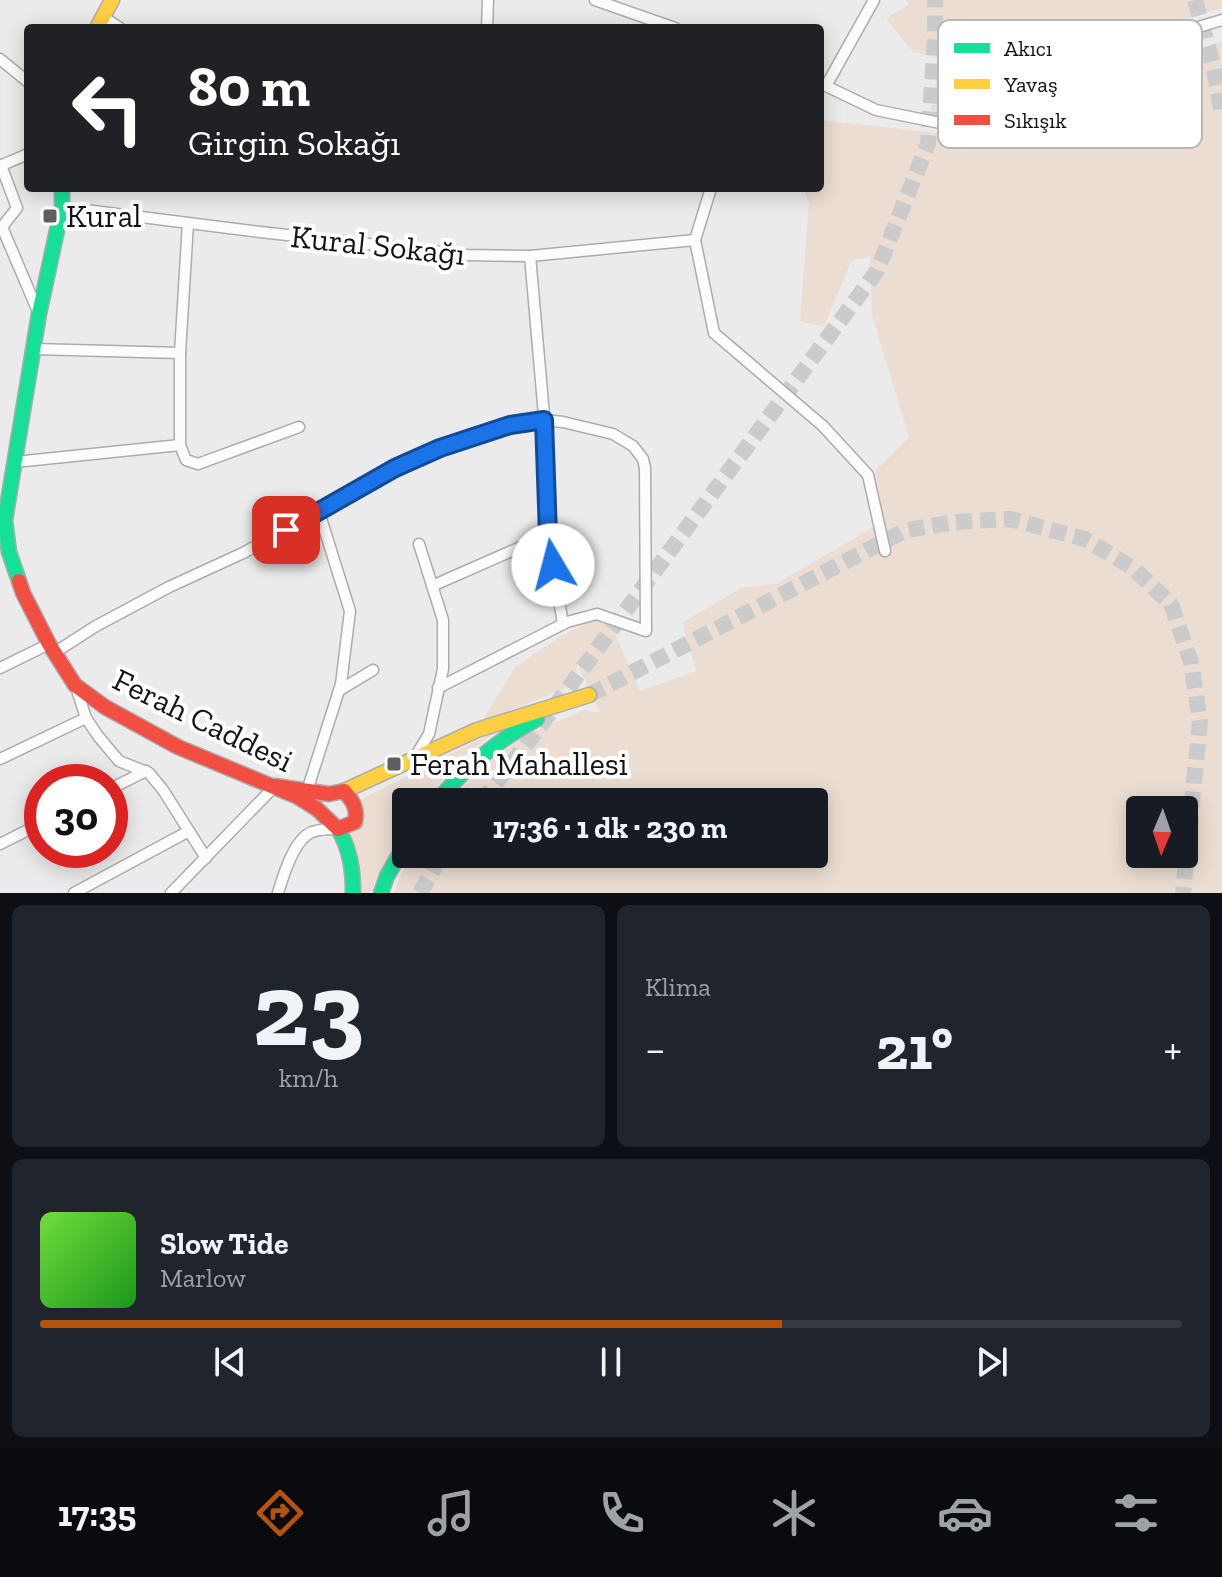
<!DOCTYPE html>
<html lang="tr">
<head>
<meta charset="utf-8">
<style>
  :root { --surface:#171b24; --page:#20242c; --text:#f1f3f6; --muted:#9ea1a6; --line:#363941; --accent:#b45309 }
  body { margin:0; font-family:"Zilla Slab",serif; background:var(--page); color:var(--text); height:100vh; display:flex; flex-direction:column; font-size:30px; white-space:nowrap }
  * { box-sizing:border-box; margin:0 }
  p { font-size:26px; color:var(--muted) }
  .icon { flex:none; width:44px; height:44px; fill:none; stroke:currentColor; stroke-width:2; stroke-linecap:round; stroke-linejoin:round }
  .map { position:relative; height:893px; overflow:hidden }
  .panel { display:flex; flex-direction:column; gap:12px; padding:12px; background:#0d0f14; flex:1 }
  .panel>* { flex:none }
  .top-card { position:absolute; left:24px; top:24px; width:800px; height:168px; border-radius:8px; box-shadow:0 4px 20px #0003; background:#202124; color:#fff; overflow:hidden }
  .needle { width:52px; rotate:182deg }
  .fabs { position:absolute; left:1126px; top:796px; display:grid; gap:16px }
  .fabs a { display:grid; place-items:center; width:72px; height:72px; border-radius:8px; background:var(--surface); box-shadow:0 4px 20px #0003; font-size:40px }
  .speed { position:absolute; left:24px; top:764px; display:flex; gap:16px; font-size:40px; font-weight:700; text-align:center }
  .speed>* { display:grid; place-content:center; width:104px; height:104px; border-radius:50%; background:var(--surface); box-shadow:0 4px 20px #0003; line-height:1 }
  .speed .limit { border:12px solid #d22; background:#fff; color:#111 }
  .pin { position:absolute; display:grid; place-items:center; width:68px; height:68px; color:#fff; margin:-34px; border-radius:16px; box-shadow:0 4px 12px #0006 }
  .me { position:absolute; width:88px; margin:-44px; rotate:352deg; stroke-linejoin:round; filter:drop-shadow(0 0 6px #0008) }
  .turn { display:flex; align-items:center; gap:28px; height:168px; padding:0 32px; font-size:36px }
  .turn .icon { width:104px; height:104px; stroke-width:2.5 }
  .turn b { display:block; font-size:56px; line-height:68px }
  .big { font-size:60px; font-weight:700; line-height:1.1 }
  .panel .widget { flex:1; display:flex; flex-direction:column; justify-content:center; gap:12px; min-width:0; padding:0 28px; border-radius:12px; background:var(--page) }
  .panel .dial { align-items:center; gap:0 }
  .dial b { font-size:104px; line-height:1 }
  .song { display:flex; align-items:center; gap:24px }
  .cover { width:96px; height:96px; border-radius:12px; background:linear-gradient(135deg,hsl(100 70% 55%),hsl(120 70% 35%)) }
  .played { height:8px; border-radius:4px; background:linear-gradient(90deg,var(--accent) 65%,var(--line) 65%) }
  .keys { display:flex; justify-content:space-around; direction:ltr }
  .heat { display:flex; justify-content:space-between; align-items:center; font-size:44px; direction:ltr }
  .panel .tiles { flex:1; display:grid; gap:12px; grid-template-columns:1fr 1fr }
  .widget:last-child { grid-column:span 2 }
  .trip { position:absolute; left:392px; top:788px; width:436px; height:80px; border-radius:8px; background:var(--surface); box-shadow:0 4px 20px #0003; font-weight:700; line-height:80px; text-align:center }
  .dock { display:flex; height:128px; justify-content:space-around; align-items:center; background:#090b0e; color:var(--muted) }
  .dock .icon { width:56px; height:56px }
  .dock .selected { color:var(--accent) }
  .dock b { font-size:36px; color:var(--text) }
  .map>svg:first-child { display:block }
  .green { fill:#ebddd2; fill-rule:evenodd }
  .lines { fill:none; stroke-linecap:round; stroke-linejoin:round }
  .primary-tunnel { stroke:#cbcbcc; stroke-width:16; stroke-dasharray:16 8; stroke-linecap:butt }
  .street-casing { stroke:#acacad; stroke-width:13 }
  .fast-casing { stroke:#acacad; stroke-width:17 }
  .slow-casing { stroke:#acacad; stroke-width:17 }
  .jam-casing { stroke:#acacad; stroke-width:17 }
  .street { stroke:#fcfcfc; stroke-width:10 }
  .fast { stroke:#16e098; stroke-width:14 }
  .slow { stroke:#ffcf43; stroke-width:14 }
  .jam { stroke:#f24e42; stroke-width:14 }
  .route-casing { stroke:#114b97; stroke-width:20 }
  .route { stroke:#1a73e8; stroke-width:14 }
  .poi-dot { fill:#5f5f60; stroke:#fff; stroke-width:3 }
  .labels { text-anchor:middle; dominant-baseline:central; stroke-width:8; stroke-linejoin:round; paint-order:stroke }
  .poi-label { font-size:32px; fill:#141415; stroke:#fff; text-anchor:start }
  .street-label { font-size:32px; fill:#141415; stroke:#fff }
  .key { fill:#fff; stroke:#b8b8b9; stroke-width:2 }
  .key-label { font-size:22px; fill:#141415 }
</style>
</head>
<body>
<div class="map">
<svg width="1222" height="893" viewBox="0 0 1222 893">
  <rect width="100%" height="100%" fill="#ebebec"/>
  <g class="green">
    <polygon points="906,0 1222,0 1222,8 1091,46 958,116 931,110 940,58 913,52 886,18 909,5"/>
    <path d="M1222 41V893H394L401 874 414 854H814V802H449L487 763 526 735 584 710 599 712 577 662 575 685 482 721 515 667 558 638 599 617 609 620 640 691 696 671 682 623 741 588 776 584 884 521 875 471 909 437 872 315 870 257 851 261 824 327 800 321 809 203 803 188H820V120L955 135ZM1140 810H1184V854H1140Z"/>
    <polygon points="500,729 463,757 423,802 406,802 406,828 375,881 371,893 356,893 345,836 353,823 350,805"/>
  </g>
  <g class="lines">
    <g class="primary-tunnel">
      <polyline points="1195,0 1213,65 1222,115"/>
      <polyline points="589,695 906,530 956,522 1010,519 1085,539 1133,568 1171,604 1191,662 1200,722 1183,893"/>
      <polyline points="481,802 532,737 877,271 928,144 935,39 935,0"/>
      <polyline points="420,893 442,854"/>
    </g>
    <g class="street-casing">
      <g id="street">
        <polyline points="595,0 675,28"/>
        <polyline points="874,0 826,86 876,110 955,126 1096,57 1222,20"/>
        <polyline points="103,17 120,28"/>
        <polyline points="487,28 488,0"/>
        <polyline points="0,59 28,82"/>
        <polyline points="1,165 17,208 2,227 39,314"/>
        <polyline points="0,166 28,154"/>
        <polyline points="711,188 695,240 714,333 823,426 868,475 885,551"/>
        <polyline points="62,207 260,232 467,255 530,256 695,240"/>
        <polyline points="530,256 544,415 548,535 563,624"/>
        <polyline points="180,353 188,223"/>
        <polyline points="180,445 186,460 198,464 299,427"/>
        <polyline points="15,462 180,445 180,353 34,349"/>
        <polyline points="432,586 548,535"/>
        <polyline points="54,653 96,626 169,587 243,553 319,512 395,468 440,448 510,425 544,420 563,422 613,434 633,446 643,459 645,468 646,631 597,614 567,622 438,688"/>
        <polyline points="0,668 49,644"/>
        <polyline points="76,687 86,718 98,736 119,761 149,773 163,790 206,858"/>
        <polyline points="340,690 373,670"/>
        <polyline points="415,757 429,734 443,669 443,620 419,544"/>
        <polyline points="0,759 86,718"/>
        <polyline points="110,789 146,771"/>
        <polyline points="307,791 341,684 350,611 319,512"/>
        <polyline points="0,844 42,823"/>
        <polyline points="74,893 189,831"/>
        <polyline points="171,893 275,786"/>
        <path d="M278 893C283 876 294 839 312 832 319 829 330 829 338 829"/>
      </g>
    </g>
    <g class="fast-casing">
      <g id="fast">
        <polyline points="19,581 9,552 5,520 39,314 62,207 62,188"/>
        <path d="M436 802C465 768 497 740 537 719"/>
        <path d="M338 829C350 849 353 869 353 893"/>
        <polyline points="381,893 387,876 406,843"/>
      </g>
    </g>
    <g class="slow-casing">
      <g id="slow">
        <polyline points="97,28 112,0"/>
        <polyline points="344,791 477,730 589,695"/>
      </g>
    </g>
    <g class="jam-casing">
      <path id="jam" d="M19 581 23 593 49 644 75 685 105 707 178 747 298 797 317 809 338 829 355 822C358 809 353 801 344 791L329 794 275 786"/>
    </g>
    <use href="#street" class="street"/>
    <use href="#fast" class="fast"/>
    <use href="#slow" class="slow"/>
    <use href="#jam" class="jam"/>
  </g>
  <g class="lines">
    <g class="route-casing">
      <polyline id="route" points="286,530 395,468 440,448 510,425 544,420 548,535 553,565"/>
    </g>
    <use href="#route" class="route"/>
  </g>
  <g class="poi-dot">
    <rect x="42" y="208" width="16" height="16" rx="4"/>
    <rect x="386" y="756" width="16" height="16" rx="4"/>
  </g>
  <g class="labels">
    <g class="poi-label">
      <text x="66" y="216">Kural</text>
      <text x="410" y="764">Ferah Mahallesi</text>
    </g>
    <g class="street-label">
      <text transform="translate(378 245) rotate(6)">Kural Sokağı</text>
      <text transform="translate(203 720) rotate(26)">Ferah Caddesi</text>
    </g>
  </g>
  <rect x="938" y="20" width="264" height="128" rx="12" class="key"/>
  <rect x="954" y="43" width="36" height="10" fill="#16e098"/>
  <rect x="954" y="79" width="36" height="10" fill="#ffcf43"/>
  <rect x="954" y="115" width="36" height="10" fill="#f24e42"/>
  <g class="key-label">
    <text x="1004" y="56">Akıcı</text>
    <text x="1004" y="92">Yavaş</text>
    <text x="1004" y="128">Sıkışık</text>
  </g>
</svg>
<div class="fabs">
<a><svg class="needle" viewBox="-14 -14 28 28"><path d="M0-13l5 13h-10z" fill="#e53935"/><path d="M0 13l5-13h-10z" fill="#9ea1a6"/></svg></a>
</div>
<div class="speed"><div class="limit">30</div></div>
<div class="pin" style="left:286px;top:530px;background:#d93025"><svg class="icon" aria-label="arrive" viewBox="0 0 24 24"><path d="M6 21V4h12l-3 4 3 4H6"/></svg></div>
<svg class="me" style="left:553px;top:565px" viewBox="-20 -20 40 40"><circle r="19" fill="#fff"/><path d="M0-13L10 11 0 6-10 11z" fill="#1a73e8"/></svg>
<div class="trip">17:36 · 1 dk · 230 m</div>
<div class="top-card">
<div class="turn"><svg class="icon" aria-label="left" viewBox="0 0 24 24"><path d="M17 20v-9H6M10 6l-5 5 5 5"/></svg><div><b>80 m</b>Girgin Sokağı</div></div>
</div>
</div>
<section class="panel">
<div class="tiles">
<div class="widget dial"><b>23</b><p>km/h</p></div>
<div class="widget"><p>Klima</p>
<div class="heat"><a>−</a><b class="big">21°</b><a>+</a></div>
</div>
<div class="widget">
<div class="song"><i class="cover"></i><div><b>Slow Tide</b><p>Marlow</p></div></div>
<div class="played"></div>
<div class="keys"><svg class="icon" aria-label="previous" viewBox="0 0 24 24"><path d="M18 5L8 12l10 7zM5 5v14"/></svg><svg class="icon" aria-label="pause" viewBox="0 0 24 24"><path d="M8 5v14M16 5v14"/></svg><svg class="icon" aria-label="next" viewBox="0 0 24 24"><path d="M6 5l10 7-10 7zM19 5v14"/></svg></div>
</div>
</div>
</section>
<nav class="dock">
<b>17:35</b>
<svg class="icon selected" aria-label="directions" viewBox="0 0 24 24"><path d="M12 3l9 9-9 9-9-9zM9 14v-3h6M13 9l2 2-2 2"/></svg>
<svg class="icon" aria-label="music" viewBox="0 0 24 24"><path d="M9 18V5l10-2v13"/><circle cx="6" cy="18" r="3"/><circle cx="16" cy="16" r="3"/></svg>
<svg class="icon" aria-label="phone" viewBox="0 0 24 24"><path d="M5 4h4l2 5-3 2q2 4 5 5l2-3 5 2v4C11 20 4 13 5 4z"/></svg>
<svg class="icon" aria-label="climate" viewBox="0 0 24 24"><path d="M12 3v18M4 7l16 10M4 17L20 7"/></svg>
<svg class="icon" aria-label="car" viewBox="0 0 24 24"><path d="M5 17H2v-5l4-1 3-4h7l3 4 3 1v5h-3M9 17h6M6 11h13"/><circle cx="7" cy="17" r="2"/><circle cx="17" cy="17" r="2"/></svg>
<svg class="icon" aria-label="filters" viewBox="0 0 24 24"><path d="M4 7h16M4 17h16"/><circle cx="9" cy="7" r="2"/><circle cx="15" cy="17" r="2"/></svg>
</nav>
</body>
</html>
